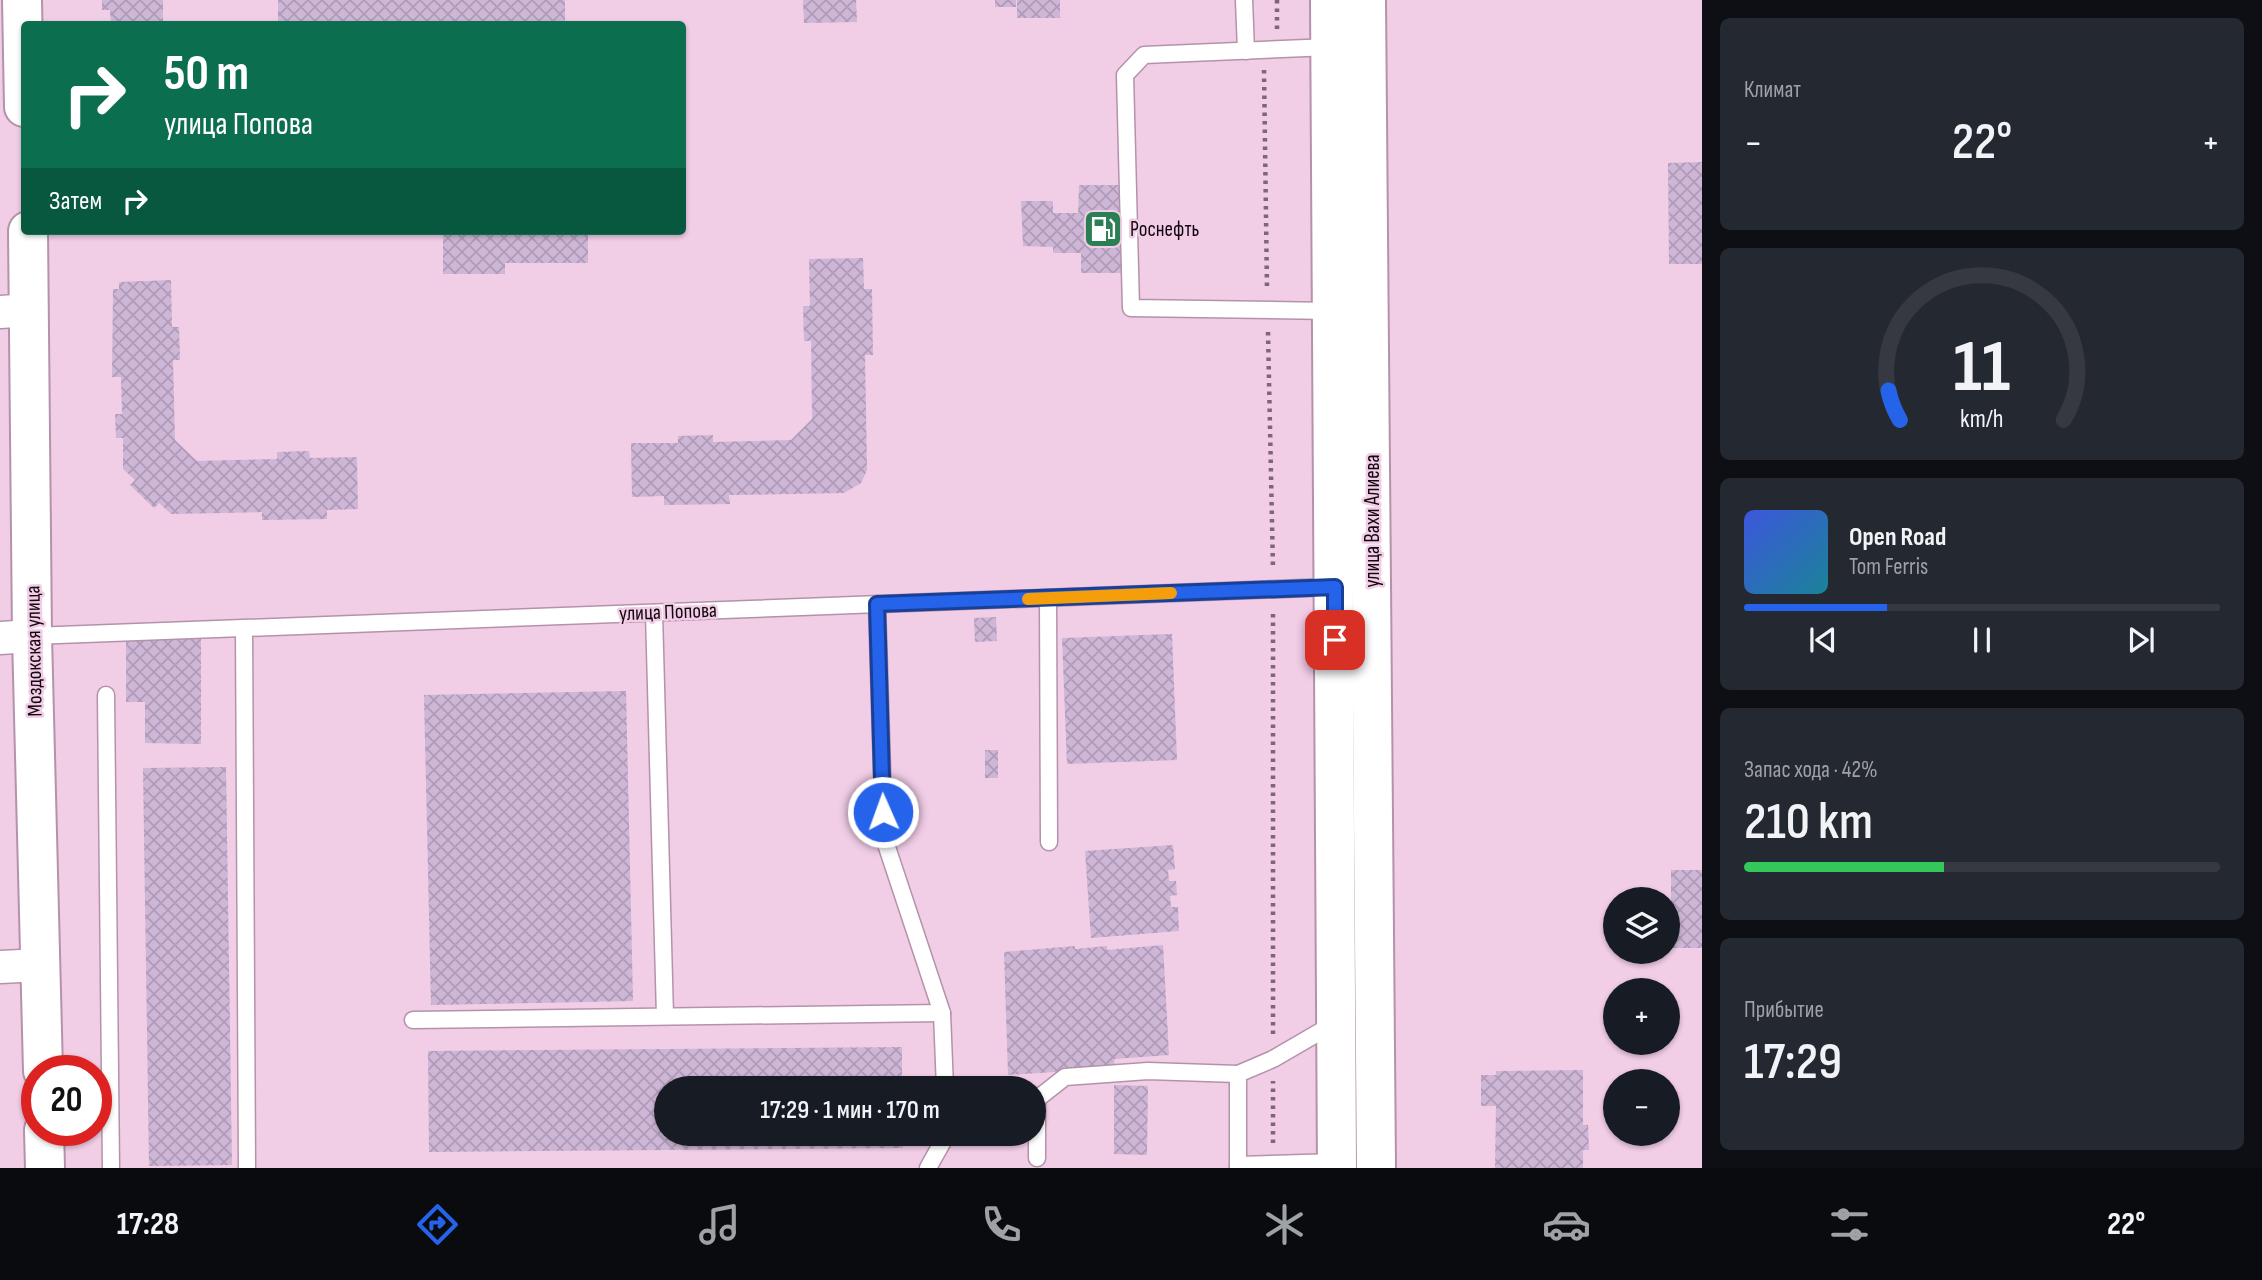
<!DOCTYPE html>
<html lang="ru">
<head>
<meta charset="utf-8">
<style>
  :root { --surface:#171b24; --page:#242831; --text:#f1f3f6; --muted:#9ea1a6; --line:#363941; --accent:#2563eb }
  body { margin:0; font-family:"Sofia Sans Condensed",sans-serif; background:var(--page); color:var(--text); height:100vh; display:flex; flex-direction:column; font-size:26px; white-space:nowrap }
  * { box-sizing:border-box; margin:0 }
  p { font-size:23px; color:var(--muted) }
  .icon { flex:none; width:38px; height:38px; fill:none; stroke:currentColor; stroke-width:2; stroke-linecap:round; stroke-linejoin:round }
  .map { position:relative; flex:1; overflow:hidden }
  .details { display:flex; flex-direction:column; gap:18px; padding:18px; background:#0d0f14; width:560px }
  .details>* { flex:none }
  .hud { position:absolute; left:21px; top:21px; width:665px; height:214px; border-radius:7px; box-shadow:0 2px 5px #0004; background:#0b6e4f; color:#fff; overflow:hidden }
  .fabs { position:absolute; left:1603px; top:887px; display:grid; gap:14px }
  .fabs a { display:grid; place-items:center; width:77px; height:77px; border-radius:50%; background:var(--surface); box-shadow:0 2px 5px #0004; font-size:35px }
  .speed { position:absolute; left:21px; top:1055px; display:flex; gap:14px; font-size:35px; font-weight:700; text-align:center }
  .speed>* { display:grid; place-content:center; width:91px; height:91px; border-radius:50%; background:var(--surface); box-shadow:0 2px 5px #0004; line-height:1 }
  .speed .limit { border:10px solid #d22; background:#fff; color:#111 }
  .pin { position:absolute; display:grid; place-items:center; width:60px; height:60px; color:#fff; margin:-30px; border-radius:14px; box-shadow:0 4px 10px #0006 }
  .me { position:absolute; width:77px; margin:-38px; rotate:358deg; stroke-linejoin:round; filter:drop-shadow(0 0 5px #0008) }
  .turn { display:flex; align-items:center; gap:24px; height:147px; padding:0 28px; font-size:32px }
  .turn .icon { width:91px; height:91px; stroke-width:2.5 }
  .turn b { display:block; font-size:49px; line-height:60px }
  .then { display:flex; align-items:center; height:66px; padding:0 28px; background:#0003; gap:14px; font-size:26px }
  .big { font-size:52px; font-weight:600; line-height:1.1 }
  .details .card { flex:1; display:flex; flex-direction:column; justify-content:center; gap:10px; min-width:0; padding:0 24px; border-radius:10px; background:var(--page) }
  .details .dial { align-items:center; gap:0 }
  .dial svg { height:182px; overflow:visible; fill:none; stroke:var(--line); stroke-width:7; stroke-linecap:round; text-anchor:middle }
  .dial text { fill:var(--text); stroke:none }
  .song { display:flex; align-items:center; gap:21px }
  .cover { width:84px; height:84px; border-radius:10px; background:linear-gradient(135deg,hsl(230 70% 55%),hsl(190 70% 35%)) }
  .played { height:7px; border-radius:4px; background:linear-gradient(90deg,var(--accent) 30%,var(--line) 30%) }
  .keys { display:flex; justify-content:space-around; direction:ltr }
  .heat { display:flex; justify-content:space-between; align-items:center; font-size:38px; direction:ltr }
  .charge { height:10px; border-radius:5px; background:linear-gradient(90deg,#34c759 42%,var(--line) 0) }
  .trip { position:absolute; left:654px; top:1076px; width:392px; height:70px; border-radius:35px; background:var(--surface); box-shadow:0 2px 5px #0004; font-weight:600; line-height:70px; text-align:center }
  .tabs { display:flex; height:112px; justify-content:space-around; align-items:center; background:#090b0e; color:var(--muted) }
  .tabs .icon { width:49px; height:49px }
  .tabs .on { color:var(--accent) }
  .tabs b { font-size:32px; color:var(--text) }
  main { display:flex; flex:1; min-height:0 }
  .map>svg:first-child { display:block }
  .building { fill:url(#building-cross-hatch) }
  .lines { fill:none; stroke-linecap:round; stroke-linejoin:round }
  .service-casing { stroke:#b493aa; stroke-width:19 }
  .minor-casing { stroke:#b493aa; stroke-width:35 }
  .tertiary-casing { stroke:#b493aa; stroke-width:42 }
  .secondary-casing { stroke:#b493aa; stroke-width:42 }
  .path { stroke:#7d6676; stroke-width:4.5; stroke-dasharray:3.5 5; stroke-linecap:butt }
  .service { stroke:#fff; stroke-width:16 }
  .minor { stroke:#fff; stroke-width:32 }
  .tertiary { stroke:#fff; stroke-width:38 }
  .secondary { stroke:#fff; stroke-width:38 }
  .route-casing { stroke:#184099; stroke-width:18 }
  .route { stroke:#2563eb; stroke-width:12 }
  .slow { stroke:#f59e0b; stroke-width:12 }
  .labels { text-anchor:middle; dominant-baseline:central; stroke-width:5; stroke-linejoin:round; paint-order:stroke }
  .poi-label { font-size:21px; fill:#130810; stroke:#f1cde6; text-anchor:start }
  .street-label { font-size:21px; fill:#130810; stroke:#f1cde6 }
</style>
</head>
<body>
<main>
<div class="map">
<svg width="1702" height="1168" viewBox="0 0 1702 1168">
  <defs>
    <pattern id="building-cross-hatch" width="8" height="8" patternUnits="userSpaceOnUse" patternTransform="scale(1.75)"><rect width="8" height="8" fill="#cdb6d6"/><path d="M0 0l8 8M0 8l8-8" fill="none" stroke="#af9bb7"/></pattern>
  </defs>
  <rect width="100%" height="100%" fill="#f1cde6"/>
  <g class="building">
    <polygon points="102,0 163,0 163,24 111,24 110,10 102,10"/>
    <rect x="278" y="0" width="287" height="24"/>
    <polygon points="803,0 856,0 857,22 804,23"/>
    <rect x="995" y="0" width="21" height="7"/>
    <rect x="1017" y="0" width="43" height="18"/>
    <polygon points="1702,162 1702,264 1669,264 1668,163"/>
    <polygon points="1079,185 1121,185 1121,273 1081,273 1081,253 1053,253 1053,247 1023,246 1021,201 1053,201 1053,213 1078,213"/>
    <polygon points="443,231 588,231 588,263 505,263 505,274 443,274"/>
    <polygon points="863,258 864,289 872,289 873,355 865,355 867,470 861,483 844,493 729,495 730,504 664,505 664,496 632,497 631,443 678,443 678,436 713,435 713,442 791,440 812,419 811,341 804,341 803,306 810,306 809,259"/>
    <polygon points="171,280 172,327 179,327 180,360 173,360 175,440 197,461 277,459 277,452 309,451 310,458 357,457 358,509 327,510 327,519 262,520 262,512 171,514 159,503 154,508 130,485 135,480 123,469 123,438 116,438 115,414 122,414 121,377 112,377 113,289 119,289 119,282"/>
    <polygon points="996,617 997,641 975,642 974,618"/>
    <polygon points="1172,634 1177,760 1067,764 1062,638"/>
    <polygon points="126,637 201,637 201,744 145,743 145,702 126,702"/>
    <polygon points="626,691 633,1001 431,1005 424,695"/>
    <rect x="985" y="750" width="13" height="28"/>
    <polygon points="226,767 232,1165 149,1166 143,768"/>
    <polygon points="1173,845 1175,869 1168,870 1169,881 1176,881 1177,895 1170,896 1171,907 1178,907 1179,931 1091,938 1085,851"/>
    <rect x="1671" y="870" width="31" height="78"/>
    <polygon points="1163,945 1169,1055 1114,1059 1115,1068 1008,1075 1004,952 1075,946 1075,949 1107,946 1107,950"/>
    <polygon points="902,1047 902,1088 667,1088 667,1134 903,1134 903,1148 429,1152 428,1051"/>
    <polygon points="1583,1070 1583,1125 1588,1125 1589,1150 1583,1150 1583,1168 1495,1168 1496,1106 1481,1106 1481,1075 1496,1075 1496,1071"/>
    <polygon points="1114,1085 1148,1086 1147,1155 1114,1154"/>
  </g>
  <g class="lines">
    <g class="service-casing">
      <g id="service">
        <polyline points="1244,0 1246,51"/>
        <polyline points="1330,47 1144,55 1125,75 1131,308 1332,311"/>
        <polyline points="1048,598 1049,842"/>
        <polyline points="877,604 884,838 942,1013 945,1088"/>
        <polyline points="654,613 665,1016"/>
        <polyline points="244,629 247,1168"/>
        <polyline points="32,636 1333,587"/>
        <polyline points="106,695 111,1168"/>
        <polyline points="413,1020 942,1013"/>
        <polyline points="1037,1158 1037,1099 1065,1077 1148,1071 1238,1074"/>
        <polyline points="1238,1165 1337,1162"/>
        <polyline points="928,1168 947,1134"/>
        <polyline points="1238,1168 1238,1074 1273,1059 1335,1023"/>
      </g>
    </g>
    <g class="minor-casing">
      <g id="minor">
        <polyline points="0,312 30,310"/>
        <polyline points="0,638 32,636"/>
        <polyline points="0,967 41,965"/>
      </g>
    </g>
    <g class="tertiary-casing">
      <g id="tertiary">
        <polyline points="22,0 24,107"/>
        <polyline points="28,231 32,636 43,1071"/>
        <polyline points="44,1130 45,1168"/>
      </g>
    </g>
    <g class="secondary-casing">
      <g id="secondary">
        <polyline points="1330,0 1337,1168"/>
        <polyline points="1366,0 1376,1168"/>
      </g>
    </g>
    <g class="path">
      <polyline points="1277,29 1277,0"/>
      <polyline points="1264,70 1267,289"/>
      <polyline points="1268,332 1273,569"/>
      <polyline points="1273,1034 1273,609"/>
      <polyline points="1273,1143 1273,1081"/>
    </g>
    <use href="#service" class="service"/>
    <use href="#minor" class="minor"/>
    <use href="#tertiary" class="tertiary"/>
    <use href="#secondary" class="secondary"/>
  </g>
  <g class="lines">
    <g class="route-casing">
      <polyline id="route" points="883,812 877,604 1335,587 1335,640"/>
    </g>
    <use href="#route" class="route"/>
    <polyline class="slow" points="1028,599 1171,593"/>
  </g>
  <defs>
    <g id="fuel-square" transform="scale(2.0125)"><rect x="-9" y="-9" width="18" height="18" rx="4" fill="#2a8054" stroke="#f1cde6"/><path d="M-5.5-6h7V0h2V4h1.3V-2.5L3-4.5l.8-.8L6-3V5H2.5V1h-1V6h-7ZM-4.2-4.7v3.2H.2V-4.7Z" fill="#fff"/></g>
  </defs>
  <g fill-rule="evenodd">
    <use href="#fuel-square" x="1103" y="229"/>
  </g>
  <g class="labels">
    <g class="poi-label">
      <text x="1130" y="229">Роснефть</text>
    </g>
    <g class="street-label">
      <text transform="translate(1372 521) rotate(-90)">улица Вахи Алиева</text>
      <text transform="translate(668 612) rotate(-2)">улица Попова</text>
      <text transform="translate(34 651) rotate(-91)">Моздокская улица</text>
    </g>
  </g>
</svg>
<div class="fabs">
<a><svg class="icon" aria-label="layers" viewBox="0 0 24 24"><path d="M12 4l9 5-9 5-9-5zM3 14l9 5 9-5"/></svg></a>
<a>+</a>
<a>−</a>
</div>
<div class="speed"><div class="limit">20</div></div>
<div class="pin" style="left:1335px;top:640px;background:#d93025"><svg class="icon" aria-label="arrive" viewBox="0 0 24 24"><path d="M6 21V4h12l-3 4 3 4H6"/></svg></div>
<svg class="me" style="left:883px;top:812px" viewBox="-20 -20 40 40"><circle r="17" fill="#2563eb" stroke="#fff" stroke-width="3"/><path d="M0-11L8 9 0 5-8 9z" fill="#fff"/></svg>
<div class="trip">17:29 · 1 мин · 170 m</div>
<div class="hud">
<div class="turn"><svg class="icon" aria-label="right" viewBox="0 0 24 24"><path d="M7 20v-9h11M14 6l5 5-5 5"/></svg><div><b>50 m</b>улица Попова</div></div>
<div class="then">Затем<svg class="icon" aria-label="right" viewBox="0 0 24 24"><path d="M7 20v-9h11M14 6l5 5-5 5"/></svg></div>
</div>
</div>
<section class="details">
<div class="card"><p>Климат</p>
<div class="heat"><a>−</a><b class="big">22°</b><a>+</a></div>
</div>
<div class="card dial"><svg viewBox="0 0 100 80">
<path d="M14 69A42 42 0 1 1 86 69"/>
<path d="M14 69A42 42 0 0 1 9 56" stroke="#2563eb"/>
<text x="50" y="56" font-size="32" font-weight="700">11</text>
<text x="50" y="72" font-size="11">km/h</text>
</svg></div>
<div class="card">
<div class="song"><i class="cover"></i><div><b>Open Road</b><p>Tom Ferris</p></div></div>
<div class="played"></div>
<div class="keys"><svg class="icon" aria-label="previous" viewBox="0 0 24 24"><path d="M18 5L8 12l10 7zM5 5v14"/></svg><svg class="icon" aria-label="pause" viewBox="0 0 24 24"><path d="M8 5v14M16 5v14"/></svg><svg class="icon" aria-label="next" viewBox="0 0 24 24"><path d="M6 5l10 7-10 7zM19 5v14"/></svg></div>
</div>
<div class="card"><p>Запас хода · 42%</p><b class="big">210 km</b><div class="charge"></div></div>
<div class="card"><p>Прибытие</p><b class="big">17:29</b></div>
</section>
</main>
<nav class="tabs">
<b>17:28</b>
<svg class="icon on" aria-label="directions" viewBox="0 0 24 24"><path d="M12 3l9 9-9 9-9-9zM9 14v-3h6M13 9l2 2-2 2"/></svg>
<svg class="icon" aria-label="music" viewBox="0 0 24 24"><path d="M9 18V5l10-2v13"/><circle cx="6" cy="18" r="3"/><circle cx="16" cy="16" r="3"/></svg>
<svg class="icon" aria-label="phone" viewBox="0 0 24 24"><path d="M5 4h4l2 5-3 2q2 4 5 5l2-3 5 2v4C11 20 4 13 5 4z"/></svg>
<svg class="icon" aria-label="climate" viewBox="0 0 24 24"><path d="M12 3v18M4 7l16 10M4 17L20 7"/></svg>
<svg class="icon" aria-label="car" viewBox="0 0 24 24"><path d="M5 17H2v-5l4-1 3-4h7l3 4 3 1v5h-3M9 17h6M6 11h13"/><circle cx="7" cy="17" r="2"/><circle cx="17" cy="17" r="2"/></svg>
<svg class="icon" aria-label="filters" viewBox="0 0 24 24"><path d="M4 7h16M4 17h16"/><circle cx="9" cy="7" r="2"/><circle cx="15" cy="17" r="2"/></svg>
<b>22°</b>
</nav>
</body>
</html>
